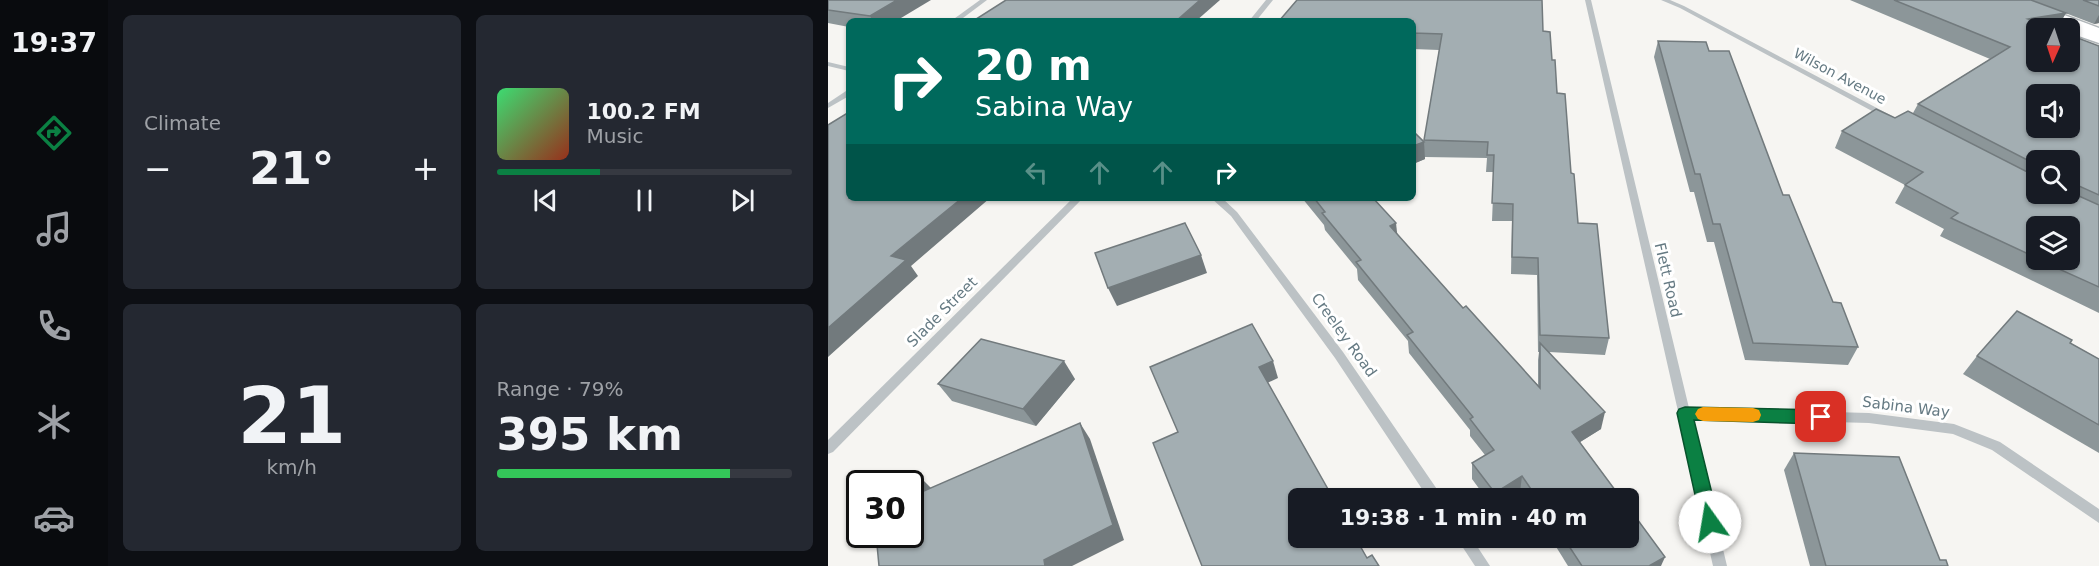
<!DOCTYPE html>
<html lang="en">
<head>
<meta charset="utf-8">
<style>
  :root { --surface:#171b24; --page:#242831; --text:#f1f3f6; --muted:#9ea1a6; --line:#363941; --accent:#0b8043 }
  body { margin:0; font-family:"DejaVu Sans",sans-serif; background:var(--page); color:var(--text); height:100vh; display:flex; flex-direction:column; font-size:22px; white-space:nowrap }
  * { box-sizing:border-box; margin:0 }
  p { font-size:20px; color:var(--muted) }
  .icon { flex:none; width:33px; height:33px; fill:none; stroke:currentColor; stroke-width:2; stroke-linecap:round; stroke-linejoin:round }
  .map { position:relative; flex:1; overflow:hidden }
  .panel { display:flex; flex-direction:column; gap:15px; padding:15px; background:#0d0f14; width:720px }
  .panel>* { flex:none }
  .top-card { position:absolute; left:18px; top:18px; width:570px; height:183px; border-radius:9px; box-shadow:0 2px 4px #0004; background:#00695c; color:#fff; overflow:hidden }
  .needle { width:39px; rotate:183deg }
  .fabs { position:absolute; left:1198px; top:18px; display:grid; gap:12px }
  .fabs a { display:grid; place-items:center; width:54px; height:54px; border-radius:9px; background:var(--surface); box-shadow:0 2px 4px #0004; font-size:30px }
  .speed { position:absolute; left:18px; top:470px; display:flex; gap:12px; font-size:30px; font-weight:700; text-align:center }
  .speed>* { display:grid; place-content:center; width:78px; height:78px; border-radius:50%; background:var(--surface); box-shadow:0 2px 4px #0004; line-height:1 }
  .speed .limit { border:3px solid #111; border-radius:9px; background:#fff; color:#111 }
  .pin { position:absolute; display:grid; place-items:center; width:51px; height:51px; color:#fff; margin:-26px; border-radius:12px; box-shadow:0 3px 9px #0006 }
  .me { position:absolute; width:66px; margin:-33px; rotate:347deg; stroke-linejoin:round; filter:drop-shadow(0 0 4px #0008) }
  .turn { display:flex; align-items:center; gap:21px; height:126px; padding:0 30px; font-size:27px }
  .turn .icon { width:78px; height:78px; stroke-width:2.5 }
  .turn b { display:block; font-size:42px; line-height:51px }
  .lanes { display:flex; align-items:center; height:57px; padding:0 30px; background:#0003; justify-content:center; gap:30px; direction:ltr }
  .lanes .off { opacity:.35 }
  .big { font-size:45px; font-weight:800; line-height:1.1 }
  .panel .tile { flex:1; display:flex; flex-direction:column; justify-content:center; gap:9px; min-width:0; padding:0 21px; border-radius:9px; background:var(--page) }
  .panel .dial { align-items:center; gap:0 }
  .dial b { font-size:78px; line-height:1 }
  .song { display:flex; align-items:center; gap:18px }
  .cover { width:72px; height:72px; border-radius:9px; background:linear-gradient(135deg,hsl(140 70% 55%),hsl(10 70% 35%)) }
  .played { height:6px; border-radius:3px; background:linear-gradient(90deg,var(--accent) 35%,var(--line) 35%) }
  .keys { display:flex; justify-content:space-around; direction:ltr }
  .heat { display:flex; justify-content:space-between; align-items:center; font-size:33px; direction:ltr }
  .charge { height:9px; border-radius:4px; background:linear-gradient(90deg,#34c759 79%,var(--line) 0) }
  .panel .tiles { flex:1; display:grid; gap:15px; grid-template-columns:repeat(2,1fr) }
  .trip { position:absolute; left:460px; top:488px; width:351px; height:60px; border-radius:9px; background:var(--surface); box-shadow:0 2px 4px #0004; font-weight:800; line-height:60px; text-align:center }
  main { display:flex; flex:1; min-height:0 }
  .dock { display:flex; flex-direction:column; width:108px; justify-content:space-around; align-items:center; background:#090b0e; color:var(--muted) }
  .dock .icon { width:42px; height:42px }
  .dock .selected { color:var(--accent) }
  .dock b { font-size:27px; color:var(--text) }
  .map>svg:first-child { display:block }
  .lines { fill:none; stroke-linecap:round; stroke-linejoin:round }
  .major-casing { stroke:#b0b6b9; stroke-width:3 }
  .minor { fill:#bcc2c5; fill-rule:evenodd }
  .major { fill:#fff; fill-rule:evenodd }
  .wall { fill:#8c9699; fill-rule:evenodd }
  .shaded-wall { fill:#727a7d }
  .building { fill:#a3aeb2; stroke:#727a7d; stroke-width:1.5; fill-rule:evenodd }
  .route { fill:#0b8043; stroke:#07532c; stroke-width:1.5 }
  .slow { fill:#f59e0b }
  .labels { text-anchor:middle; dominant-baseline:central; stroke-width:6; stroke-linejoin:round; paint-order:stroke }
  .far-street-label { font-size:14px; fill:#657a83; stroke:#fff }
  .street-label { font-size:15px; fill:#657a83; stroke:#fff }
</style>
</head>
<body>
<main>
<nav class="dock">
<b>19:37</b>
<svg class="icon selected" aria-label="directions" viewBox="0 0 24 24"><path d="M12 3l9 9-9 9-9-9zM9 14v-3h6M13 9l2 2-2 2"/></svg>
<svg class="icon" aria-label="music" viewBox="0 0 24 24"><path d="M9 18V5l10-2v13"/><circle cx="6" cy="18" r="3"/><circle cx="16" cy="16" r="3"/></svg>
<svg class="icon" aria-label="phone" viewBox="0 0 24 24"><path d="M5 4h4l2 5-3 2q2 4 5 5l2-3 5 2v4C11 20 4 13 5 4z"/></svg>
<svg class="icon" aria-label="climate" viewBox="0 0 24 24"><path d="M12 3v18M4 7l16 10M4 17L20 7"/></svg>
<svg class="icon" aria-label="car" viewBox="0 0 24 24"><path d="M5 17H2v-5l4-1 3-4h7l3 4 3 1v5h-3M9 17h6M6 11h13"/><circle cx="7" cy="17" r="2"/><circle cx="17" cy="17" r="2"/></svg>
</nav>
<section class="panel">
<div class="tiles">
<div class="tile"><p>Climate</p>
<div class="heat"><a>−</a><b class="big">21°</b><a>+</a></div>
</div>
<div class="tile">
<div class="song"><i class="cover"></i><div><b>100.2 FM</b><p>Music</p></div></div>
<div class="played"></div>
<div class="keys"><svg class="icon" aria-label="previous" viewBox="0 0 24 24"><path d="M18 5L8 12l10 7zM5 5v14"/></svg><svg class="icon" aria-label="pause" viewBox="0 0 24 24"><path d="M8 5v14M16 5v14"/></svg><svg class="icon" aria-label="next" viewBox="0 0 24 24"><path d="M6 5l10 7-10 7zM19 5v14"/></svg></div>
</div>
<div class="tile dial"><b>21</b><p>km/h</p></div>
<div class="tile"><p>Range · 79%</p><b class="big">395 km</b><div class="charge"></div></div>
</div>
</section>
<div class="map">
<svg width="1271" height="566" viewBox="0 0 1271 566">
  <rect width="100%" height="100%" fill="#f6f5f2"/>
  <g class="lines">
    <g class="major-casing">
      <polygon id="major" points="1167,0 1196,0 1271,28 1271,43 1242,33 1242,28 1231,28 1170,4"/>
    </g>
    <g class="minor">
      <polygon points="152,0 159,0 131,21 123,21"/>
      <polygon points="438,0 445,0 428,21 421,21"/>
      <polygon points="757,0 763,0 861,408 1041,413 1126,424 1172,442 1271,509 1271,523 1164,450 1125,434 1041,423 864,418 899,566 885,566"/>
      <polygon points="833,0 842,0 856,6 1064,116 1063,118 1057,118 852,8"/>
      <polygon points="0,62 21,67 21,71 0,66"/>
      <polygon points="18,91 21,91 21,96 0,108 0,103"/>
      <polygon points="245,198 255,198 5,452 0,454 0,440"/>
      <polygon points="383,198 394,198 409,212 515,352 615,498 600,498 507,358 403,216"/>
      <polygon points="628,537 643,537 662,566 647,566"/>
    </g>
    <use href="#major" class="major"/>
  </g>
  <g class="wall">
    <polygon points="0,0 68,21 21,21 21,27 0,23"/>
    <path d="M1022 0H1271V23L1266 24 1227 9 1238 13 1229 28H1209L1271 46V313L1112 236 1116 229 1067 203 1077 185 1007 148 1014 131 1085 113 1090 104 1162 59ZM1209 160H1242V194H1209ZM1209 226 1242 260H1209Z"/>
    <polygon points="585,21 715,31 724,60 743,173 750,223 781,338 777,355 721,352 773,429 752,442 793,498 696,498 692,492 683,498 658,498 644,479 644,463 657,455 642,436 642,430 581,353 580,341 530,280 529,269 497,230 496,225 474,198 545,198 569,234 635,308 710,385 710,360 711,352 710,352 709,275 683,274 684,221 664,221 666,172 658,172 659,158 597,157 597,159 585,164 585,131 596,141 611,50 585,49"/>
    <polygon points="830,41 881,51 955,195 1005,302 1030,347 1020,365 917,360 886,242 879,242 866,192 862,192 826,57"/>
    <polygon points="1242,343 1271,359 1271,453 1135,374 1149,356"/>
    <polygon points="247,379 208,426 124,401 110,384"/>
    <polygon points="966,453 1120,566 982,566 956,470"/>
    <polygon points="722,537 801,537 833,566 740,566"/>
  </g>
  <g class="shaded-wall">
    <polygon points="69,0 103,0 68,21 45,21 42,16"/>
    <polygon points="372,0 392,0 368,21 348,21"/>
    <polygon points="1238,13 1229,28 1209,28 1200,19"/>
    <polygon points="1271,15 1271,23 1266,24"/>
    <polygon points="596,142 597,159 585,164 585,146"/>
    <polygon points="134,198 162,198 83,266 90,276 0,357 0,328 63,256"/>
    <polygon points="568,223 570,241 562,226"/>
    <polygon points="373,255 379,273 289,306 280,288"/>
    <polygon points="236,361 247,379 208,426 195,409"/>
    <polygon points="445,361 450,378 437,384 431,367"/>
    <polygon points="777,412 773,429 741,449 744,432"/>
    <polygon points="252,423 262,439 296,540 244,566 217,566 216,560"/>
    <polygon points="694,476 692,492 683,498 667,498 667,493"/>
    <polygon points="94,479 110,495 96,491"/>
    <polygon points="837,557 833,566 821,566"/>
  </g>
  <g class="building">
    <polygon points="0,0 69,0 42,16 0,10"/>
    <polygon points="178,0 372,0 348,21 145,21"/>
    <polygon points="469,0 714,0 715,31 722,32 724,60 727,60 729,93 737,94 743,173 746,174 750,223 769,224 781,338 712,335 710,258 684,257 685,204 664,203 666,155 659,155 660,142 596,140 614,34 585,33 585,21 451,21"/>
    <path d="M1066 0H1203L1238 13 1200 19 1224 28H1209V62H1242V35L1271 46V195L1242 182V160H1209V165L1090 104 1182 47ZM1209 94H1242V128H1209Z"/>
    <polygon points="1255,0 1271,0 1271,6"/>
    <polygon points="830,41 878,42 881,51 901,51 955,195 961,195 1005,302 1013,303 1030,347 925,343 892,224 885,224 872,174 867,174"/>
    <polygon points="1048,109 1067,118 1080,111 1209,177 1209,194 1242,194 1242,192 1271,205 1271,287 1211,260 1242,260 1242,226 1209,226 1209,258 1123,218 1130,213 1077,185 1095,172 1014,131"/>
    <polygon points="21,112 21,198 134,198 63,256 78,260 0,328 0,125"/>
    <polygon points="585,131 596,142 585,146"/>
    <polygon points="486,198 545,198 568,223 562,226 635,308 638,306 712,388 712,343 777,412 744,432 793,498 709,498 694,476 667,493 644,463 666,450 642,419 645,417 579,335 585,332 528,262 533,260 494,213 497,212"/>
    <polygon points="357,223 373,255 280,288 267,253"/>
    <polygon points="1189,311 1244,340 1242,343 1271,359 1271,425 1149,356"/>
    <polygon points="424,324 445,361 431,367 505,498 471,498 471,537 527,537 539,558 544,555 551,566 374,566 325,443 350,432 322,367"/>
    <polygon points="153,339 236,361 195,409 110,384"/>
    <polygon points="252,423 285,525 216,560 217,566 51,566 48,534 82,534 82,484 94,479 96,491"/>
    <polygon points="966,453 1071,457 1112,560 1118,560 1120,566 998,566"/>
    <polygon points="801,508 837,557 821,566 754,566 735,537 801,537"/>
  </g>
  <polygon class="route" points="857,407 993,410 999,412 1001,417 999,422 993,424 866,420 891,522 888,528 882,531 875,528 873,522 849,413 851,409"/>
  <polygon class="slow" points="875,407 925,408 931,410 933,415 931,420 925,422 875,421 870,419 867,414 870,409"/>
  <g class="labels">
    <g class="far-street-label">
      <text transform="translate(1012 76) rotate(28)">Wilson Avenue</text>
    </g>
    <g class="street-label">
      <text transform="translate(840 280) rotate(77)">Flett Road</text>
      <text transform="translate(114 312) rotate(-45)">Slade Street</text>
      <text transform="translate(516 335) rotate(54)">Creeley Road</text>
      <text transform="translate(1078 407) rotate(7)">Sabina Way</text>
    </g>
  </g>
</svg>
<div class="fabs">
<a><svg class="needle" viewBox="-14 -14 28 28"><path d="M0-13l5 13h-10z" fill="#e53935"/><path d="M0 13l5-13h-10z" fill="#9ea1a6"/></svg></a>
<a><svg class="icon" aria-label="sound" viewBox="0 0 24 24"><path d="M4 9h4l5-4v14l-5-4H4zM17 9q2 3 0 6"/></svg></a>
<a><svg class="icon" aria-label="search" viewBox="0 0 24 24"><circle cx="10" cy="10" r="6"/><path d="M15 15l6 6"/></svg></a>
<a><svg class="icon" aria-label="layers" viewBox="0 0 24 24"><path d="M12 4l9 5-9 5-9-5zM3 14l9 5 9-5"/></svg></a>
</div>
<div class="speed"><div class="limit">30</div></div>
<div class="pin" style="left:993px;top:417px;background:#d93025"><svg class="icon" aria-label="arrive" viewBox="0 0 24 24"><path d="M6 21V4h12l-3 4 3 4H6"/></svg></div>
<svg class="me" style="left:882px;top:522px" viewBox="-20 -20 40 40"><circle r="19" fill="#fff"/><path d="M0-13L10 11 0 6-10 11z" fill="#0b8043"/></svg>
<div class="trip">19:38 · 1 min · 40 m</div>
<div class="top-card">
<div class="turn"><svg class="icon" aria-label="right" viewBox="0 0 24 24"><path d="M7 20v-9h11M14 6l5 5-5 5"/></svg><div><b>20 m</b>Sabina Way</div></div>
<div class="lanes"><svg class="icon off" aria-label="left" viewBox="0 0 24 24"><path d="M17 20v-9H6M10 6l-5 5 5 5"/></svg><svg class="icon off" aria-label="ahead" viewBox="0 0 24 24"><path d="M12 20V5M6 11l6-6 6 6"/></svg><svg class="icon off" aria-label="ahead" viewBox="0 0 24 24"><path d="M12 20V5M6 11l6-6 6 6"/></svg><svg class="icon" aria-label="right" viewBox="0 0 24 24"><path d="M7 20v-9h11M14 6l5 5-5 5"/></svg></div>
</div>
</div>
</main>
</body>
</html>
